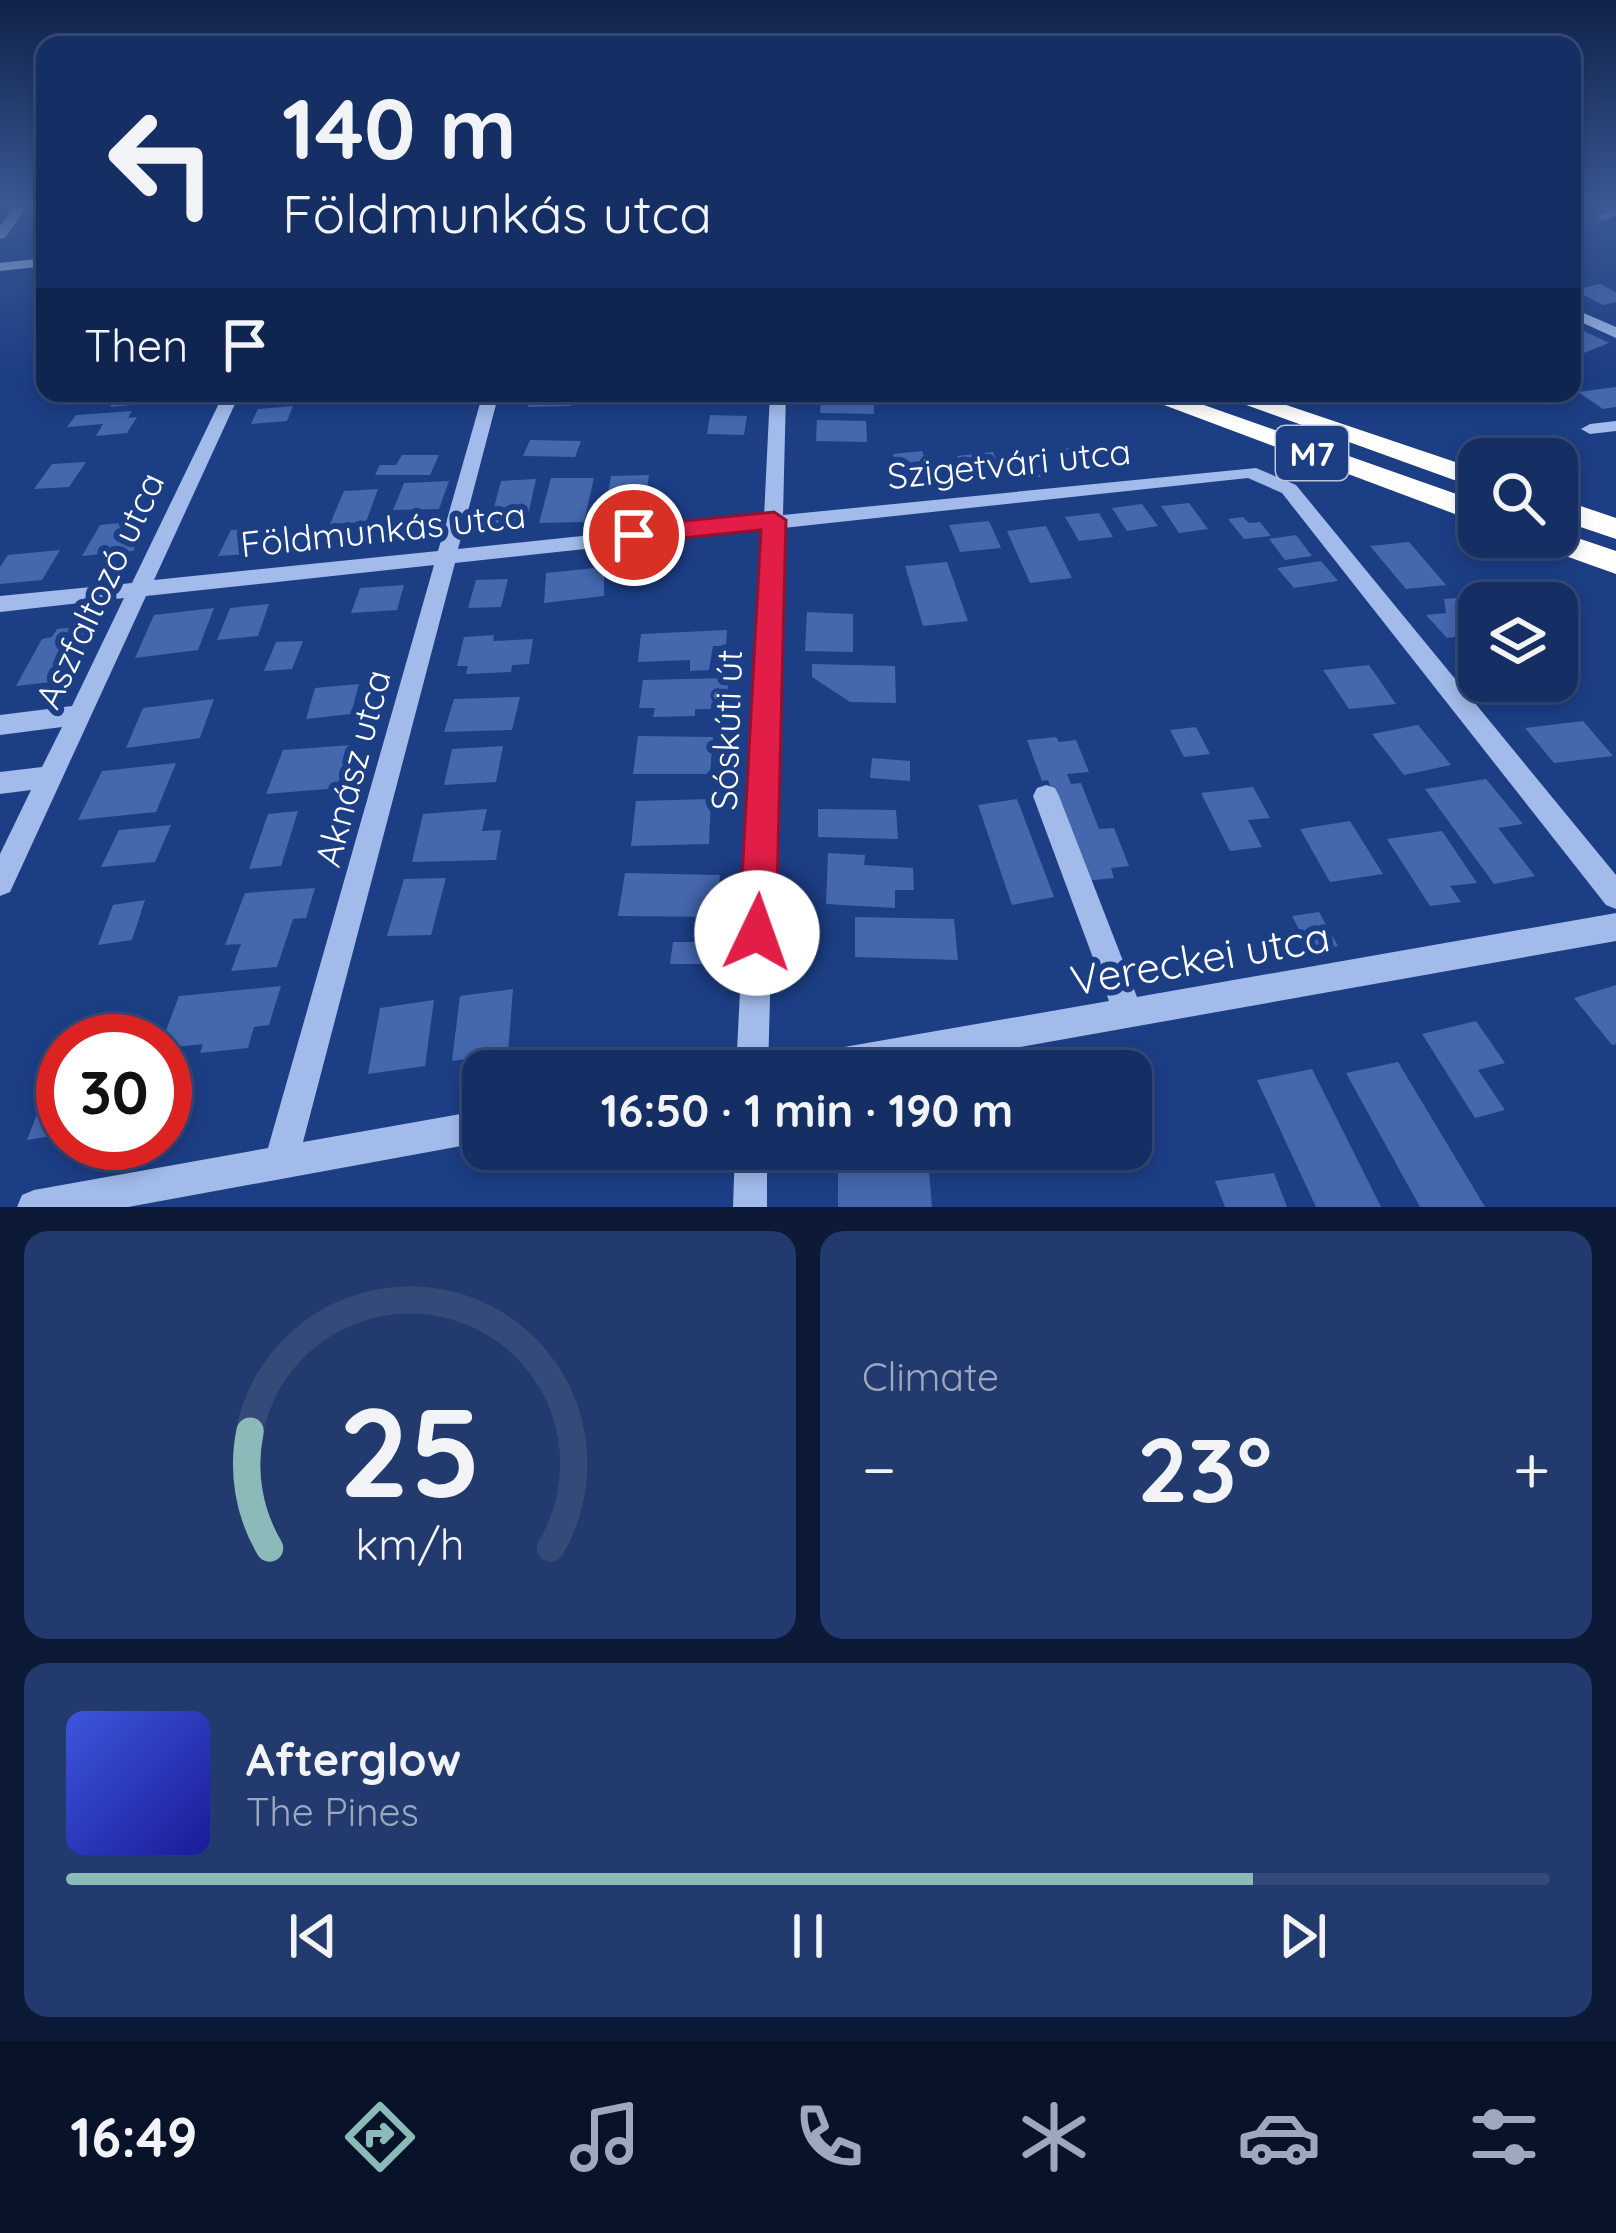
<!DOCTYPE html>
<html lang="en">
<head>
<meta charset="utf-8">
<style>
  :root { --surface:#152e64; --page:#223a6d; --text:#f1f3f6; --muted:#9da8bf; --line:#344a78; --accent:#8bbbb9 }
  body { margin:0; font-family:Quicksand,sans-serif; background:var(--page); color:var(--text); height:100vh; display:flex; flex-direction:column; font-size:45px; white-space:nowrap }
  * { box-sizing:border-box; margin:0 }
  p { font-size:39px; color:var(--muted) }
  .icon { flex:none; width:66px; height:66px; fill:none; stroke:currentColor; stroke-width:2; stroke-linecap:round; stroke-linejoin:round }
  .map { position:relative; height:1207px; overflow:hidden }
  .details { display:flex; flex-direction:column; gap:24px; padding:24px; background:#0c1937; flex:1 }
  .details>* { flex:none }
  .guide { position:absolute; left:36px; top:36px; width:1545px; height:366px; border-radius:24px; box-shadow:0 6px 18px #0003,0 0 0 3px var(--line); background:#152e64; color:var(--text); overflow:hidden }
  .tools { position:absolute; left:1458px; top:438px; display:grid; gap:24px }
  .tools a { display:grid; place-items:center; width:120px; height:120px; border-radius:24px; background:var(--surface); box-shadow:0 6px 18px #0003,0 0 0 3px var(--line); font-size:60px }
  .speed { position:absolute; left:36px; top:1014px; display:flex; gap:24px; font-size:60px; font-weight:700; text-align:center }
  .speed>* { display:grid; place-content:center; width:156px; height:156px; border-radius:50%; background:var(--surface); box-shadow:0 6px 18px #0003,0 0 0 3px var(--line); line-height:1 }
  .speed .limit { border:18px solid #d22; background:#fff; color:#111 }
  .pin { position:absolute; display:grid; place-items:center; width:102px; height:102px; color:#fff; margin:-51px; border:6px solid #fff; border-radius:50%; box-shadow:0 3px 12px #0007 }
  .me { position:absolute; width:132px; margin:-66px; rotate:3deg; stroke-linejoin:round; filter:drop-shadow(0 0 9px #0008) }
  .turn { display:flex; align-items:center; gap:42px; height:252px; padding:0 48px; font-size:54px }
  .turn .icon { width:156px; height:156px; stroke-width:2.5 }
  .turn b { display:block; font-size:84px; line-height:102px }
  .then { display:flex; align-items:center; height:114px; padding:0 48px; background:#0003; gap:24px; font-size:45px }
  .big { font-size:90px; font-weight:700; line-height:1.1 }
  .details .widget { flex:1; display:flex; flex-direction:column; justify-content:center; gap:18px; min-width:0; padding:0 42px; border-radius:24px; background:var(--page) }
  .details .dial { align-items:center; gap:0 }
  .dial svg { height:312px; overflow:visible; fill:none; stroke:var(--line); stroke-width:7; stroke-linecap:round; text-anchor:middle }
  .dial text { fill:var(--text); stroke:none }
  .song { display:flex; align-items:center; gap:36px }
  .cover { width:144px; height:144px; border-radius:18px; background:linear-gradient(135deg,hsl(230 70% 55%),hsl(240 70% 35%)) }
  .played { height:12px; border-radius:6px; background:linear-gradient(90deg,var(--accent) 80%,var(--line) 80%) }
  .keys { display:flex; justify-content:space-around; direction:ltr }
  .heat { display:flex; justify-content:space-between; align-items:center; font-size:66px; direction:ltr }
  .details .tiles { flex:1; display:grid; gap:24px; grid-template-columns:1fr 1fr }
  .widget:last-child { grid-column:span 2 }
  .trip { position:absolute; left:462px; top:1050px; width:690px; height:120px; border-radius:24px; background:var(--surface); box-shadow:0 6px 18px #0003,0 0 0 3px var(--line); font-weight:700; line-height:120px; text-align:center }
  .tab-bar { display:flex; height:192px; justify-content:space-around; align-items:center; background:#081228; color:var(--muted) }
  .tab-bar .icon { width:84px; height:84px }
  .tab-bar .selected { color:var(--accent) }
  .tab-bar b { font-size:54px; color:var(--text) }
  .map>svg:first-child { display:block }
  .building { fill:#4467ae }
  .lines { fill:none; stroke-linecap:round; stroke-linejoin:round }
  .minor { fill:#a3bbeb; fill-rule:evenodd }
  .highway { fill:#fff; fill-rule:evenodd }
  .route { fill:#e11d48; stroke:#92132f; stroke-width:3 }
  .labels { text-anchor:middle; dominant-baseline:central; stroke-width:12; stroke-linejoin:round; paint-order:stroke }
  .shield { fill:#1c3e85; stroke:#bbc5da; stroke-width:3 }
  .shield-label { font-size:33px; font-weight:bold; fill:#fff }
  .street-label { font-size:36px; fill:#fff; stroke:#1c3e85 }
  .near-street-label { font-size:42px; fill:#fff; stroke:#1c3e85 }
</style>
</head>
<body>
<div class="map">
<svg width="1616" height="1207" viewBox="0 0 1616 1207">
  <rect width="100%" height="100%" fill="#1c3e85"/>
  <g class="building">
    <polygon points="1600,284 1616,292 1616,302 1603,305 1574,290"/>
    <polygon points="1584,331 1609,343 1584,353 1572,347 1572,336"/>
    <polygon points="1616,387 1616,407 1603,409 1578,392"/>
    <polygon points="119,393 171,393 166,402 110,407"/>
    <polygon points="531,393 574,393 571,406 528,407"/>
    <polygon points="821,399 874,400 874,414 820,413"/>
    <polygon points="293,406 287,421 251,424 258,409"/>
    <polygon points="132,411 128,418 137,417 127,433 96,436 103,424 67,427 76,415"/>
    <polygon points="710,415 747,416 744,435 707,434"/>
    <polygon points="817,420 866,421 867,442 816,441"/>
    <polygon points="530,440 581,441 575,457 523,456"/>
    <polygon points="1086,446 1100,468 1070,471 1058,449"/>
    <polygon points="922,451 928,467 898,470 893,454"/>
    <polygon points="993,452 1002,472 965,475 957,456"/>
    <polygon points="402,455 439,455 430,475 375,475 380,465 396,465"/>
    <polygon points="1041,457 1051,476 1014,479 1005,460"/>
    <polygon points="86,462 69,487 34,489 52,464"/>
    <polygon points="649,475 643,517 603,518 611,476"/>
    <polygon points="551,478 594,478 584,522 539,523"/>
    <polygon points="536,479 525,529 488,530 501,481"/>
    <polygon points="449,481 439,509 393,510 404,483"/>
    <polygon points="378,489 366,522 330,524 344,491"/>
    <polygon points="1189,503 1208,529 1179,533 1161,506"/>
    <polygon points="1142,504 1158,526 1127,531 1112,508"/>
    <polygon points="1099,513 1113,537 1079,541 1065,517"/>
    <polygon points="1243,517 1249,523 1260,522 1271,536 1244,539 1228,519"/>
    <polygon points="148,520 133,551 82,556 100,525"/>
    <polygon points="989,521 1001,548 960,552 949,525"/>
    <polygon points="1046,526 1072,578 1030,583 1007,531"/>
    <polygon points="262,528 250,554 218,556 231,530"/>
    <polygon points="1296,535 1312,556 1285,560 1269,539"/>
    <polygon points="1409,542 1446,585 1406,589 1370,546"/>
    <polygon points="60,550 42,580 0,584 0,567 8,555"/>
    <polygon points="1321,561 1338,581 1294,588 1277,568"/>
    <polygon points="947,562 968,621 923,626 905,566"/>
    <polygon points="604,567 604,596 544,603 546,573"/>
    <polygon points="508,579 501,607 468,608 476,580"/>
    <polygon points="404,585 397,610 351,613 360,588"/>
    <polygon points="1477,596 1483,603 1479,634 1447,638 1426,615 1446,613 1444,599"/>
    <polygon points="269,604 258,636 217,640 230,608"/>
    <polygon points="214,608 198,650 135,658 154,615"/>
    <polygon points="807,612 853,614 853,652 805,651"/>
    <polygon points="88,626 66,669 57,670 51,682 16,686 42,639 52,637 57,629"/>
    <polygon points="727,630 726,646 713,646 709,670 690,671 690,660 638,662 641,634"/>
    <polygon points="494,635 493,641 533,639 529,664 512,665 511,672 466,674 468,666 457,666 464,637"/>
    <polygon points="303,641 292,669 264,671 276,642"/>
    <polygon points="1479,643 1479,677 1454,646"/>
    <polygon points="812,664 895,666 896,703 850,702 812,677"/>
    <polygon points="1369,665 1396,704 1349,709 1323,670"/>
    <polygon points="728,678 728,699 713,699 712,709 695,709 695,716 653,717 655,708 639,708 643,680"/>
    <polygon points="359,684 351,714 306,719 315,688"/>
    <polygon points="520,697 512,730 444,732 454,699"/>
    <polygon points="214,699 200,738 126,748 143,708"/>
    <polygon points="1583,721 1613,756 1554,763 1525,728"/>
    <polygon points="1418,725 1451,765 1404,775 1372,734"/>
    <polygon points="1196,727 1210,754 1184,757 1170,730"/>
    <polygon points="638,736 713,737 710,774 633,774"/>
    <polygon points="1056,737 1059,742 1076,740 1089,772 1067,774 1071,784 1081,783 1099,829 1114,828 1129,866 1111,868 1114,878 1085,881 1048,780 1042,781 1027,740"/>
    <polygon points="353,745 339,788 266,794 283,750"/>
    <polygon points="503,746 496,782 444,785 452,749"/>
    <polygon points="872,758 910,761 910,781 870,778"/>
    <polygon points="176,763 156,812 78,820 102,771"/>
    <polygon points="1486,779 1523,824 1498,828 1535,876 1494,884 1425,789"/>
    <polygon points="1253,787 1270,818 1248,820 1262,847 1230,851 1201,793"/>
    <polygon points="711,799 709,844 631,846 636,801"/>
    <polygon points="1017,799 1054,897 1012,905 978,805"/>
    <polygon points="487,809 482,831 501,830 496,860 412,862 423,814"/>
    <polygon points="818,809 896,810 898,839 818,837"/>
    <polygon points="298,811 281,866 249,869 268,814"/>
    <polygon points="1350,821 1383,874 1330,882 1300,829"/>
    <polygon points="171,825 155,862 101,867 119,830"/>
    <polygon points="1442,831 1477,883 1450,886 1461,902 1430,906 1387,839"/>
    <polygon points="828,853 865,855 864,865 913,868 914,890 895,890 895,908 826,904"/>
    <polygon points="625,873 720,875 716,917 618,916"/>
    <polygon points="446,878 431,935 387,936 404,879"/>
    <polygon points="315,888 306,918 293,919 277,967 231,971 241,944 225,945 245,893"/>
    <polygon points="145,900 132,940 98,945 113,905"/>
    <polygon points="1319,912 1338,946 1310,950 1292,916"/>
    <polygon points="855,917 954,919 958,960 855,957"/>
    <polygon points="673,942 722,942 720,964 670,964"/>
    <polygon points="1616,985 1616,1044 1612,1045 1574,998"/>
    <polygon points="281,986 269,1025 254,1027 248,1048 200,1053 203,1044 165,1048 162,1041 179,996"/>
    <polygon points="513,989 508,1053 452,1061 460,996"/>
    <polygon points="434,1000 425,1066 368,1074 380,1008"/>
    <polygon points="1476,1021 1505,1063 1478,1070 1505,1110 1475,1118 1422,1034"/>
    <polygon points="63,1047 63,1134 27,1140"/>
    <polygon points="1398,1062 1485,1207 1420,1207 1346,1073"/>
    <polygon points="1312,1069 1381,1207 1316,1207 1257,1080"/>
    <polygon points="838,1159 928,1160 932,1207 838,1207"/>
    <polygon points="1274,1173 1287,1207 1225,1207 1215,1181"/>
  </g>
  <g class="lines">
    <g class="minor">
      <polygon points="16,205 28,205 5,238 0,239 0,226"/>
      <polygon points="1616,208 1616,216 1604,220 1598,216"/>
      <polygon points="45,258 45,266 0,271 0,263"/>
      <polygon points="1572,308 1616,327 1616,338 1572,318"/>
      <polygon points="224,393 240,393 154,580 438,551 483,393 499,393 458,549 764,517 770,393 786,393 783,515 1256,468 1296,485 1616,875 1616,909 1606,905 1282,493 1248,478 783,528 768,1071 736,1071 763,530 455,563 303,1142 483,1110 483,1142 128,1207 17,1207 22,1195 34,1190 268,1148 434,565 146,596 10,892 0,896 0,854 31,790 0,794 0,772 42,767 62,727 0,735 0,715 72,706 124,598 0,612 0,596 132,583"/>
      <polygon points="1616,421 1616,431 1590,434 1581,429 1590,424"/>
      <polygon points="1046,785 1055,788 1059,796 1137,997 1616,913 1616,941 885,1071 782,1071 787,1060 798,1055 1109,1001 1033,796 1037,788"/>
      <polygon points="735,1149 767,1149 767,1207 733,1207"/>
    </g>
    <g class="highway">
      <polygon points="1132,393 1170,393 1479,502 1479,523"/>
      <polygon points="1213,393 1251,393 1479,470 1479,489"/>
      <polygon points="1557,498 1616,518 1616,539 1557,519"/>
      <polygon points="1557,531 1616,551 1616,574 1532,544 1528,537 1557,537"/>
    </g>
  </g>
  <linearGradient id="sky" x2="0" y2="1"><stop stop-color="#0f2249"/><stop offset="0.55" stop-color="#3a5894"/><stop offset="1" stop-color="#3a5894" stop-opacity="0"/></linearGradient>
  <rect width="1616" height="374" fill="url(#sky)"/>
  <polygon class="route" points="774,512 786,520 776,933 770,946 757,951 744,946 739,933 761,530 634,543 622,535 634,526"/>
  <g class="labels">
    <rect class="shield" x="1276" y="426" width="72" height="54" rx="9"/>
    <g class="shield-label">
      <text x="1312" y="453">M7</text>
    </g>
    <g class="street-label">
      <text transform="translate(1009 463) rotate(-6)">Szigetvári utca</text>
      <text transform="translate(383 529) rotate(-6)">Földmunkás utca</text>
      <text transform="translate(99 590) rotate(-65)">Aszfaltozó utca</text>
      <text transform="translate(726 730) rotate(-88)">Sóskúti út</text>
      <text transform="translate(352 768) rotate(-75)">Aknász utca</text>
    </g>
    <g class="near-street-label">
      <text transform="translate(1200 958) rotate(-10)">Vereckei utca</text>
    </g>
  </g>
</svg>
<div class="tools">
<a><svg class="icon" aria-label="search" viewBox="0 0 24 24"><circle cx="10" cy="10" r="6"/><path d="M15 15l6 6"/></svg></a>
<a><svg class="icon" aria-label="layers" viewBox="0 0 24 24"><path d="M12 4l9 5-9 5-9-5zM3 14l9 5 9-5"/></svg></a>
</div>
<div class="speed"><div class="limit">30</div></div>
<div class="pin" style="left:634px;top:535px;background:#d93025"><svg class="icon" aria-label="arrive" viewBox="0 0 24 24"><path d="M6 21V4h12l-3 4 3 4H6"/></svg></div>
<svg class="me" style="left:757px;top:933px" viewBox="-20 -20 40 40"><circle r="19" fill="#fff"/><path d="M0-13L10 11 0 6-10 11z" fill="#e11d48"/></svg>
<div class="trip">16:50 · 1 min · 190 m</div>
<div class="guide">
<div class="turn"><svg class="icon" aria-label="left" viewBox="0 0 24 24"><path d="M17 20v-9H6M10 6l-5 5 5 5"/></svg><div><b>140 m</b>Földmunkás utca</div></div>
<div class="then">Then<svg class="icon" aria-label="arrive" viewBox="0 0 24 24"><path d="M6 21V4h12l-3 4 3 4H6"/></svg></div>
</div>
</div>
<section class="details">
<div class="tiles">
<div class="widget dial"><svg viewBox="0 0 100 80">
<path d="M14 69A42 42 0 1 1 86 69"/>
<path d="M14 69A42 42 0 0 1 9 39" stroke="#8bbbb9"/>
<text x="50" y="56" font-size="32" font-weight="700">25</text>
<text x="50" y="72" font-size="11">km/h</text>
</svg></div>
<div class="widget"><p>Climate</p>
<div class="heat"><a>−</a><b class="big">23°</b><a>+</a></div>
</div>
<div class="widget">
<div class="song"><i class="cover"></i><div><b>Afterglow</b><p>The Pines</p></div></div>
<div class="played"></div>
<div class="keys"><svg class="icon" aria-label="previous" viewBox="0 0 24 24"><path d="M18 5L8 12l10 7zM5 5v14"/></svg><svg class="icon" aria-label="pause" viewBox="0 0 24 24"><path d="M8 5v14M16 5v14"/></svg><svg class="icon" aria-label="next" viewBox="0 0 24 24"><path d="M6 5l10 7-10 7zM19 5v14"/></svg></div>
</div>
</div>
</section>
<nav class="tab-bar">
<b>16:49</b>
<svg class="icon selected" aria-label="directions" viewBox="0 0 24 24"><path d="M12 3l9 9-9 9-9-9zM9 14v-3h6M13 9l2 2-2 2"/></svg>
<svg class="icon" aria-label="music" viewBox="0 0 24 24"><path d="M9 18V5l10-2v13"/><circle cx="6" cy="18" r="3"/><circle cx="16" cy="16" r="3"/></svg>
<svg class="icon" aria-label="phone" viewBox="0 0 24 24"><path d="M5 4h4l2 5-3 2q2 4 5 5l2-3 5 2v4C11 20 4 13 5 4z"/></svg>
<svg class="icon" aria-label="climate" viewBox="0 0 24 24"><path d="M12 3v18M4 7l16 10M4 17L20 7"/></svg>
<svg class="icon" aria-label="car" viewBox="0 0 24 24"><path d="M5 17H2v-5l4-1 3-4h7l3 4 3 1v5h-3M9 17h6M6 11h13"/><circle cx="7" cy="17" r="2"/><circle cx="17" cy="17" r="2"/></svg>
<svg class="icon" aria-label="filters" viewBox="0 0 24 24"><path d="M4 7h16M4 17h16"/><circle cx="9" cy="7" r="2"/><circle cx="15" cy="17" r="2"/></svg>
</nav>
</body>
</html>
